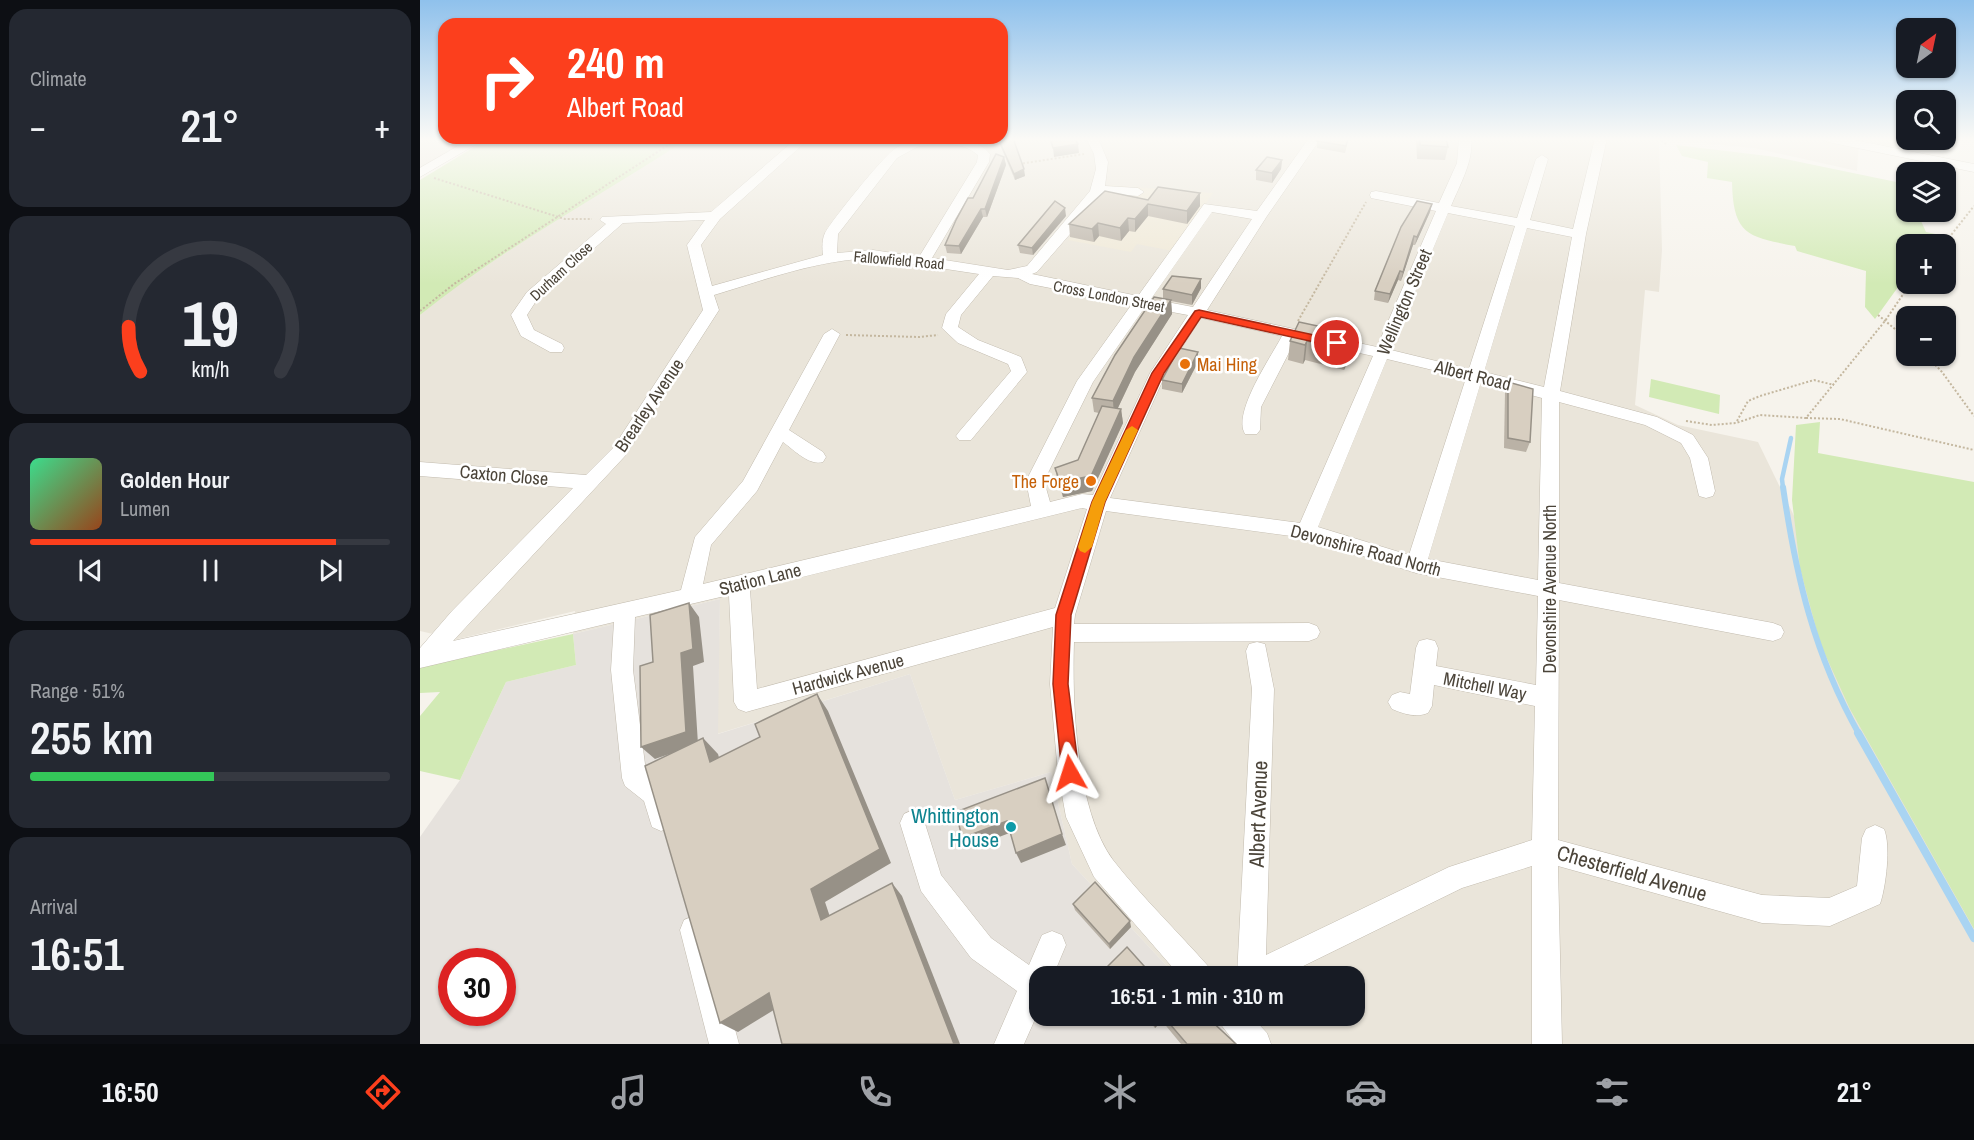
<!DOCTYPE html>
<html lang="en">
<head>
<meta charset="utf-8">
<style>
  :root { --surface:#171b24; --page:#242831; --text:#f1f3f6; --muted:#9ea1a6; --line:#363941; --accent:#fc3f1d }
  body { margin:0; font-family:"Archivo Narrow",sans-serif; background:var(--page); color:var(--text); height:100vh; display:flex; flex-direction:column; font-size:22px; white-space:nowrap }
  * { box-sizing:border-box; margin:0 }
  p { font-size:20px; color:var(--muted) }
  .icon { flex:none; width:33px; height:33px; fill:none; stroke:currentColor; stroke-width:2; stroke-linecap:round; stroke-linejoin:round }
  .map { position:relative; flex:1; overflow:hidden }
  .panel { display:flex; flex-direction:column; gap:9px; padding:9px; background:#0d0f14; width:420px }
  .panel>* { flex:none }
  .hud { position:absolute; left:18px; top:18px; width:570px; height:126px; border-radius:18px; box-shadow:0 2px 4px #0004; background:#fc3f1d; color:#fff; overflow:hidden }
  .needle { width:39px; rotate:33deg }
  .tools { position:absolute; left:1476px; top:18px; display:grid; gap:12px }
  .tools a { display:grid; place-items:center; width:60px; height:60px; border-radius:12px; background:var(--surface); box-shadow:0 2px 4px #0004; font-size:30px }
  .speed { position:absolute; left:18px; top:948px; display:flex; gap:12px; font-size:30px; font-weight:700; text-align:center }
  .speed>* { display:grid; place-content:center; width:78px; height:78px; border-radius:50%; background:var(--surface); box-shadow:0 2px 4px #0004; line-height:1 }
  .speed .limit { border:9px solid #d22; background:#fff; color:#111 }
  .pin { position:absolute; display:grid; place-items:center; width:51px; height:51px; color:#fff; margin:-26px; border:3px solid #fff; border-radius:50%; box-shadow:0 2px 6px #0007 }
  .me { position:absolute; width:66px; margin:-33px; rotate:354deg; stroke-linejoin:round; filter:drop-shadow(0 0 4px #0008) }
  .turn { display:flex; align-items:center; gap:21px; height:126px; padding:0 30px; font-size:27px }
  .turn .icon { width:78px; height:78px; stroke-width:2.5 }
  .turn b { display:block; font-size:42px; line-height:51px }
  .big { font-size:45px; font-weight:600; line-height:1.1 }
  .panel .widget { flex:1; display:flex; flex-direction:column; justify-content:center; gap:9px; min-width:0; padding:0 21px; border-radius:18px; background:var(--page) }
  .panel .dial { align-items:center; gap:0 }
  .dial svg { height:156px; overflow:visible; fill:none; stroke:var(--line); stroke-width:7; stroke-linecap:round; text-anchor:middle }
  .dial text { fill:var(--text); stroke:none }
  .song { display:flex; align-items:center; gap:18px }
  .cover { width:72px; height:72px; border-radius:9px; background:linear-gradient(135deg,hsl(150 70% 55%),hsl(20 70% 35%)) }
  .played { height:6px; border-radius:3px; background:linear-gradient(90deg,var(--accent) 85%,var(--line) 85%) }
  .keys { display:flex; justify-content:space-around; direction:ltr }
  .heat { display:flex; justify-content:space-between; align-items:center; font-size:33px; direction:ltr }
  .charge { height:9px; border-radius:4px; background:linear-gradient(90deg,#34c759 51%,var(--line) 0) }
  .trip { position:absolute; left:609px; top:966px; width:336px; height:60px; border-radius:18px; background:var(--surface); box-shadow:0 2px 4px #0004; font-weight:600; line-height:60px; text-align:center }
  .tabs { display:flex; height:96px; justify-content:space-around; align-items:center; background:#090b0e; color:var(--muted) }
  .tabs .icon { width:42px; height:42px }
  .tabs .on { color:var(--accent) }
  .tabs b { font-size:27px; color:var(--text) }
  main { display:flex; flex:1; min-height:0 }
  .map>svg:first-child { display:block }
  .residential { fill:#eae5da }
  .industrial { fill:#e6e2dd; fill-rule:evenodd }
  .education { fill:#efe8d6 }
  .green { fill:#d2eab5 }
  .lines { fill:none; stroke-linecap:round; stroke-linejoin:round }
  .stream-far2 { stroke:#a9d4f2; stroke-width:4.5 }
  .stream-far1 { stroke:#a9d4f2; stroke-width:6 }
  .stream { stroke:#a9d4f2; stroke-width:8 }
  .minor-casing { stroke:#c2bbae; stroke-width:1 }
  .path { stroke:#c4b79f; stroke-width:2; stroke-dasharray:2 2; stroke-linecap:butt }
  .minor { fill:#fff; fill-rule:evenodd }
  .wall { fill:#bab2a6 }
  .shaded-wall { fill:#979187 }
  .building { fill:#d8cfc1; stroke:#979187; stroke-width:1.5 }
  .route { fill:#fc3f1d; stroke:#a42913; stroke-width:1.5 }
  .slow { fill:#f59e0b }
  .food-dot { fill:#e8710a; stroke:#fff; stroke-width:2 }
  .culture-dot { fill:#0f9aa8; stroke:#fff; stroke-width:2 }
  .labels { text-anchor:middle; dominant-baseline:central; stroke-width:5; stroke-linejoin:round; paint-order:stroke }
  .far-street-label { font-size:15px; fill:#4b4439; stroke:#fff }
  .street-label { font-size:18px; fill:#4b4439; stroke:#fff }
  .food-label { font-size:18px; fill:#c56008; stroke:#fff; text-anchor:start }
  .near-street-label { font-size:21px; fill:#4b4439; stroke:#fff }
  .near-culture-label { font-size:21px; fill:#0d838f; stroke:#fff; text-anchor:end }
</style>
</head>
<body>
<main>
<section class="panel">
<div class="widget"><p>Climate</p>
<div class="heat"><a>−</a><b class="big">21°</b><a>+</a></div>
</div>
<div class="widget dial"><svg viewBox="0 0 100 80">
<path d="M14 69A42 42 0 1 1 86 69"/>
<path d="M14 69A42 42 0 0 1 8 46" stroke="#fc3f1d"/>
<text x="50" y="56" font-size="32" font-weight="700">19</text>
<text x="50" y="72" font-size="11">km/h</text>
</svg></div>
<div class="widget">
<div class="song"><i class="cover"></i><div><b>Golden Hour</b><p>Lumen</p></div></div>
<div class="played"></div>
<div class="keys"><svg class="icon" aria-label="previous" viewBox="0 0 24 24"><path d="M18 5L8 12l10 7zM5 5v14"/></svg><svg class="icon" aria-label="pause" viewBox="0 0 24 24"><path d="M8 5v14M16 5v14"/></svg><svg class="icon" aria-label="next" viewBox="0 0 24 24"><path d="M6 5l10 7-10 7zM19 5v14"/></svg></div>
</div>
<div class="widget"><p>Range · 51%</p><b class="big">255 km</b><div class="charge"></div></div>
<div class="widget"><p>Arrival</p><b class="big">16:51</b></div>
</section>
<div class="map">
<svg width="1554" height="1044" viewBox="0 0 1554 1044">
  <rect width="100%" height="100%" fill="#f6f3ec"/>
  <g class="residential">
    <polygon points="0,138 52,138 0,168"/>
    <polygon points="269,138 1486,138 1486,149 1439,140 1437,171 1334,148 1239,139 1242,250 1239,292 1225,290 1215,405 1258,425 1338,442 1554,886 1554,1044 817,1044 791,1016 934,1016 934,976 756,976 652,864 631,772 535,800 490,674 297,734 300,599 153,634 155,611 0,648 13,634 0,631 0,315 36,286 135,220"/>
  </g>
  <path class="industrial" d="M300 599 298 734 490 674 535 800 631 772 652 864 756 976H620V1016H791L817 1044H0V837L40 780 86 682 156 665 153 634ZM32 962H82V1012H32Z"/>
  <polygon class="education" points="689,185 793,193 753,251 717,244 711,252 648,240 681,201"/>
  <g class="green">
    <path d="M69 138H269C179 197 84 247 0 315V180Z"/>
    <path d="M1256 145 1356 157 1486 184V212H1497L1506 232 1525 236 1515 244H1486V276L1455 319 1445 307 1446 271 1377 251 1375 246C1328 237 1313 235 1312 182L1287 178 1288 162 1262 156Z"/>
    <polygon points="1231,379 1300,395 1299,414 1229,397"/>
    <polygon points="1400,422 1398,453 1554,482 1554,929 1430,709 1400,643 1380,568 1372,500 1376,425"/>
    <polygon points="153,634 156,665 86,682 40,780 0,771 0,716 20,692 0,693 0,667"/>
  </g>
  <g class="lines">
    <polyline class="stream-far2" points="1363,488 1362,479 1371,438"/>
    <path class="stream-far1" d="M1363 487C1376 577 1394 654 1439 734"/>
    <polyline class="stream" points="1438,733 1554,938"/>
    <g class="minor-casing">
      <g id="minor">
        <polygon points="52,138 67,138 0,177 0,168"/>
        <path d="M377 138H390L300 219 281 245 292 286 403 255C402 248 402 239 405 233 412 220 465 154 476 148 501 133 550 130 570 154L569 162 512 258 588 270 607 266 670 191 676 169 674 154 666 138H678L688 162 685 186 718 188 724 192 718 196 682 193 677 203 617 272 612 274 718 296 784 204 837 211 889 138H901L847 216 787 310 957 347 1016 211 951 198 950 195 951 192 956 191 1019 203 1037 163 1039 138H1051C1054 161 1040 184 1031 206L1097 218 1116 159 1122 155 1128 159 1110 220 1153 229 1175 138H1187L1166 234 1140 391 1237 417 1273 435 1288 458 1295 491 1293 496 1286 498 1279 496 1270 458 1261 443 1225 425 1139 402V583L1353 623 1361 626 1364 632 1361 638 1353 641 1139 600 1138 840 1342 895 1409 898 1437 886 1442 838 1446 829 1455 825 1464 829C1471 845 1466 887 1460 904L1410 926 1342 923 1138 866 1142 1044H1112V866L1042 888 863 976H817L832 689 826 651 829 644 837 642 845 644 854 689 846 955 1029 867 1112 840 1115 706 1014 685 1012 706 1008 713C996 718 984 714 972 709L968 702 972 695 980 692 990 694 996 648 999 641 1007 639 1015 641 1018 648 1016 666 1116 685 1118 596 996 573 886 538 686 511 655 615 654 624 889 623 897 626 900 632 897 638 889 641 654 642C652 703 656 810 693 860 721 896 758 932 788 966L792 976H760L674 877 646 817 638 773 630 684 633 627 326 712 318 709 314 702 309 595 215 617 213 670 226 772 243 785 254 818 250 827 241 831 232 827 224 801 205 786 202 778 191 670 194 622 0 668V648L32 611 153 488 0 476V462L166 475 193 448 283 310 267 245 285 220 203 223 118 298 107 315 114 330 142 344 144 348 142 352H130L101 336 91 315 107 292 186 224 180 220 182 217 291 212ZM519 143C534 144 546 145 558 155L557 162 499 257 453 250 417 253 418 234 477 158 497 147ZM792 212 832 219 773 307 731 299ZM1028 213 1095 226 1049 369 971 350ZM1107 228 1152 237 1124 387 1064 372ZM453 258 559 274 526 314 522 328 538 343 588 364 591 371 539 432 536 436 539 440H551L607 372 601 357 558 340 538 327 541 315 573 276 598 278 610 284 712 304 657 381 606 481 611 506 283 584 291 545 337 491 363 442C374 450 389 466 403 462L406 457 403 452 369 430 420 334 412 329 404 334 323 481 275 537 261 590 33 641 205 456 299 310 294 295C347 279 398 260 453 258ZM725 307 768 315 730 373 673 495 662 494 630 502 624 481 673 382ZM781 318 862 336C851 357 812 413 825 434H837L840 430 841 407 876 339 953 356 880 523 690 498 746 373ZM967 359 1046 378 989 555 898 527ZM1061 382 1122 398 1118 580 1008 559ZM662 508 667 509 635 608 337 689 330 590Z"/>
        <polygon points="1402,138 1424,138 1554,164 1554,172 1408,142"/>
        <polygon points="493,810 502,814 521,875 571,938 609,965 622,935 632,931 642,935 646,945 633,976 620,976 620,1008 604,1044 574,1044 597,991 551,958 501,891 480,823 484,814"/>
        <polygon points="274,916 284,920 288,930 319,1044 289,1044 260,930 264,920"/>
        <polygon points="797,1016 831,1016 847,1033 851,1044 816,1044 802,1026"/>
      </g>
    </g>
    <g class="path">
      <polyline points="1238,138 1246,144"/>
      <polyline points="599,164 664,154"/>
      <polyline points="14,178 145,219 172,219"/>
      <polyline points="1524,244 1554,206"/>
      <polyline points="0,311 34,284 259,138"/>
      <polyline points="1458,315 1486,338"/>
      <polyline points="878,321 946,202"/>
      <polyline points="426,335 499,337 518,335"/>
      <polyline points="1507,356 1522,372 1554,416"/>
      <polyline points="1386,418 1420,419 1554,450"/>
      <polyline points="1266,421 1292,425 1316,423 1340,415 1386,418 1465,321 1490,284"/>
      <polyline points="1317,421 1328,401 1340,396 1394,380 1414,385"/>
    </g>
    <use href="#minor" class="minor"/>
  </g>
  <g class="wall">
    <polygon points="577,138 593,138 605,176 595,180"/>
    <polygon points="929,138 925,153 897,148 897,141"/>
    <polygon points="996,138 1026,138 1028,147 1025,160 997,159"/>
    <polygon points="584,157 586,165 567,217 563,217 541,254 527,253 525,245 553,198"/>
    <polygon points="862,160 861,169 852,183 836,180 836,170"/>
    <polygon points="780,193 780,206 767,224 728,216 715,232 709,231 701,241 679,236 674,242 650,237 649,224 728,200"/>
    <polygon points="1010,212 995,245 993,245 981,281 978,280 968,303 954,300 955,291"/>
    <polygon points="646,216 613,255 600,253 598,245"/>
    <polygon points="781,279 781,288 772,305 751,301 752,314 715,372 698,408 701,409 703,423 672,491 643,497 638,482 635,468 658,460 679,413 674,412 672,398 743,298 743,289"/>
    <polygon points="879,322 931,354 924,370 885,360 883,364 868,360 870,341"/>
    <polygon points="778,362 762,393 742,389 742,380"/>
    <polygon points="1088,382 1110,442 1106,452 1084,448 1085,392"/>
    <polygon points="653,904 711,927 690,949 655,910"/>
    <polygon points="688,966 733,976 692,976"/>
    <polygon points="725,1016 786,1016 816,1044 761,1044 742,1021 735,1028"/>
  </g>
  <g class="shaded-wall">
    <polygon points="658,144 659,153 634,157 633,148"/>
    <polygon points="584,157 586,165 567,217 565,209"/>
    <polygon points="862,160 861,169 852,183 852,173"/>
    <polygon points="604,169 605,176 595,180 594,174"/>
    <polygon points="780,193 780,206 767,224 767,211"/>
    <polygon points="728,204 728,216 715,232 715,219"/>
    <polygon points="1012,204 1010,212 995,245 997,237"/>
    <polygon points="645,208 646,216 613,255 612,248"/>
    <polygon points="561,209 563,217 541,254 539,246"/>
    <polygon points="708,218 709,231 701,241 700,228"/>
    <polygon points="678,223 679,236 674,242 672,229"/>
    <polygon points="994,236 993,245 981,281 983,272"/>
    <polygon points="980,271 978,280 968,303 970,294"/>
    <polygon points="781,279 781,288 772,305 772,295"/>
    <polygon points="751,300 752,314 715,372 694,416 693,401 714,357"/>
    <polygon points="935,334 931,354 924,370 927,351"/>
    <polygon points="887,341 885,360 883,364 885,345"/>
    <polygon points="778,352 778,362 762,393 762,384"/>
    <polygon points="701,409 703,423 672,491 643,497 640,482"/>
    <polygon points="269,603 279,617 284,662 273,666 278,744 235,759 221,747"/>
    <polygon points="397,694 408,711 471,863 405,902 415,932 401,920 391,889"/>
    <polygon points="283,738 298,754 305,778 290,762"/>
    <polygon points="587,821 592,832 548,849 542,838"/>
    <polygon points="642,834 646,845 601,863 596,853"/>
    <polygon points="472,883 482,896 540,1044 534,1044"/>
    <polygon points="710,921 711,927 690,949 689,944"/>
    <polygon points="349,993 365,1003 318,1032 300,1023"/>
    <polygon points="738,1016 741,1016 742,1021 735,1028 734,1020"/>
  </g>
  <g class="building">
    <polygon points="578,138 593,138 604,169 594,174"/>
    <polygon points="630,138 654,138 658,144 633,148"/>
    <polygon points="899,138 928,138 926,146 897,141"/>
    <polygon points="1000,138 1026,138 1028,147 1000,145"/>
    <polygon points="576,154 584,157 565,209 561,209 539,246 525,245 536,220 548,198 553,198"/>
    <polygon points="847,157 862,160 852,173 836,170"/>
    <polygon points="738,187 780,193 767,211 728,204 715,219 708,218 700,228 678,223 672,229 649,224 685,191 728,200"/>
    <polygon points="635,201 645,208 612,248 598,245"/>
    <polygon points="997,201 1012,204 997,237 994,236 983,272 980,271 970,294 955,291 981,227"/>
    <polygon points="752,276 781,279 772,295 743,289"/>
    <polygon points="734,297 751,300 714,357 693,401 672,398 695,355"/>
    <polygon points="879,322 935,334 927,351 887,341 885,345 870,341"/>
    <polygon points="759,348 778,352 762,384 742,380"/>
    <polygon points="1088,382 1113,389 1110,442 1088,438"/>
    <polygon points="682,406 701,409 671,476 640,482 635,468 658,460"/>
    <polygon points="269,603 273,649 261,653 266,732 221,747 220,666 233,662 230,615"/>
    <polygon points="397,694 460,849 391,889 401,920 472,883 534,1044 362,1044 349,993 300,1023 225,766 283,738 290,762 340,737 335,724"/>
    <polygon points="625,778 642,834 596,853 587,821 542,838 536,812"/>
    <polygon points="675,882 710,921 689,944 653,904"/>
    <polygon points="707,947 733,976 697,976 688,966"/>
    <polygon points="730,1016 738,1016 734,1020"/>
    <polygon points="743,1016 786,1016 816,1044 767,1044"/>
  </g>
  <linearGradient id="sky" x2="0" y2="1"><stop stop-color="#8fc1ec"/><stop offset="0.49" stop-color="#fbfaf6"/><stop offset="1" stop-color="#fbfaf6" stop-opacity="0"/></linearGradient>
  <rect width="1554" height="284" fill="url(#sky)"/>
  <polygon class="route" points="779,310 917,340 923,343 917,347 781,317 744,373 685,502 651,615 648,684 659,773 656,779 650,781 644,779 642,773 633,684 636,615 672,502 732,373 775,311"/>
  <polygon class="slow" points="712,426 718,430 685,502 672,547 665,553 660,551 658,547 672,502 706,430"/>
  <g class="food-dot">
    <circle cx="765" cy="364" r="6"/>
    <circle cx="671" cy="481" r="6"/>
  </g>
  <circle class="culture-dot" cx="591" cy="827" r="6"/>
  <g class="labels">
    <g class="far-street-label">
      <text transform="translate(479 260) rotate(5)">Fallowfield Road</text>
      <text transform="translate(141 271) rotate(-43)">Durham Close</text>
      <text transform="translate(689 296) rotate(11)">Cross London Street</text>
    </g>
    <g class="street-label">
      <text transform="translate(984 302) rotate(-67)">Wellington Street</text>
      <text transform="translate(1053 375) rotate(14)">Albert Road</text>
      <text transform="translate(229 405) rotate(-56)">Brearley Avenue</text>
      <text transform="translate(84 475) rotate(5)">Caxton Close</text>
      <text transform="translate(946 550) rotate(15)">Devonshire Road North</text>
      <text transform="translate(340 579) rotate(-14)">Station Lane</text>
      <text transform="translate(1129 589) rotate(-90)">Devonshire Avenue North</text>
      <text transform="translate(428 674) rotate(-15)">Hardwick Avenue</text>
      <text transform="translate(1065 686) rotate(11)">Mitchell Way</text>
    </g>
    <g class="food-label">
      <text x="777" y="364">Mai Hing</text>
      <text x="659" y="481" text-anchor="end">The Forge</text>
    </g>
    <g class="near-street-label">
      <text transform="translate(838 814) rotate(-88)">Albert Avenue</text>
      <text transform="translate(1212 873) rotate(16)">Chesterfield Avenue</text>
    </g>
    <g class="near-culture-label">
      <text x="579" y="815">Whittington<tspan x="579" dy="24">House</tspan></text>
    </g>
  </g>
</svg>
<div class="tools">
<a><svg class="needle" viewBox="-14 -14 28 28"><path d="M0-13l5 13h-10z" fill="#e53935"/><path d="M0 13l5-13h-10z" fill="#9ea1a6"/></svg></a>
<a><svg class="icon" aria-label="search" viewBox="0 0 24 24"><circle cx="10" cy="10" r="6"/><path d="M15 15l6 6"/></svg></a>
<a><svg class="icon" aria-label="layers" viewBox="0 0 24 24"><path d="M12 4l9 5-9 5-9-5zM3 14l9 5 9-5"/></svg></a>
<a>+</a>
<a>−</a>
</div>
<div class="speed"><div class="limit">30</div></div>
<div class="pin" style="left:917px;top:343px;background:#d93025"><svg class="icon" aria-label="arrive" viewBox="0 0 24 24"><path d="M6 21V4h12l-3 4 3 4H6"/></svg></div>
<svg class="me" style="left:650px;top:773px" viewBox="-20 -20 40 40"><path d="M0-17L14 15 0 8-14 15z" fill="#fc3f1d" stroke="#fff" stroke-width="4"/></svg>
<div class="trip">16:51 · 1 min · 310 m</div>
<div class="hud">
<div class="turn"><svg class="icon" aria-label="right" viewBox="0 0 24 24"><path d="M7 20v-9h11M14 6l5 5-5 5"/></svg><div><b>240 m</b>Albert Road</div></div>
</div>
</div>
</main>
<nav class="tabs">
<b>16:50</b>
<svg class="icon on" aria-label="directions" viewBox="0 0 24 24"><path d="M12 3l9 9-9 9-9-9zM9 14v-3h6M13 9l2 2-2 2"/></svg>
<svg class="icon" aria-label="music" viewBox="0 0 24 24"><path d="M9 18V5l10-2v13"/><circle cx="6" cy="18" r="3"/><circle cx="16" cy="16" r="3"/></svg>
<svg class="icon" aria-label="phone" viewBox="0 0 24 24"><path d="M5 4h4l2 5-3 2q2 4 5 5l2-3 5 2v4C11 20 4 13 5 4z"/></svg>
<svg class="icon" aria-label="climate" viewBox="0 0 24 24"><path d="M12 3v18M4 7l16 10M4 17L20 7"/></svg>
<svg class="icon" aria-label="car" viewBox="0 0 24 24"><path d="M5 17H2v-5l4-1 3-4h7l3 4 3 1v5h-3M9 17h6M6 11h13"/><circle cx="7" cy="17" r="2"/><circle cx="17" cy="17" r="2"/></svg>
<svg class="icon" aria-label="filters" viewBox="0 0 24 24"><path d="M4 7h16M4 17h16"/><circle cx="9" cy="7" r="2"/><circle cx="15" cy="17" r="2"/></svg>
<b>21°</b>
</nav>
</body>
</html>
